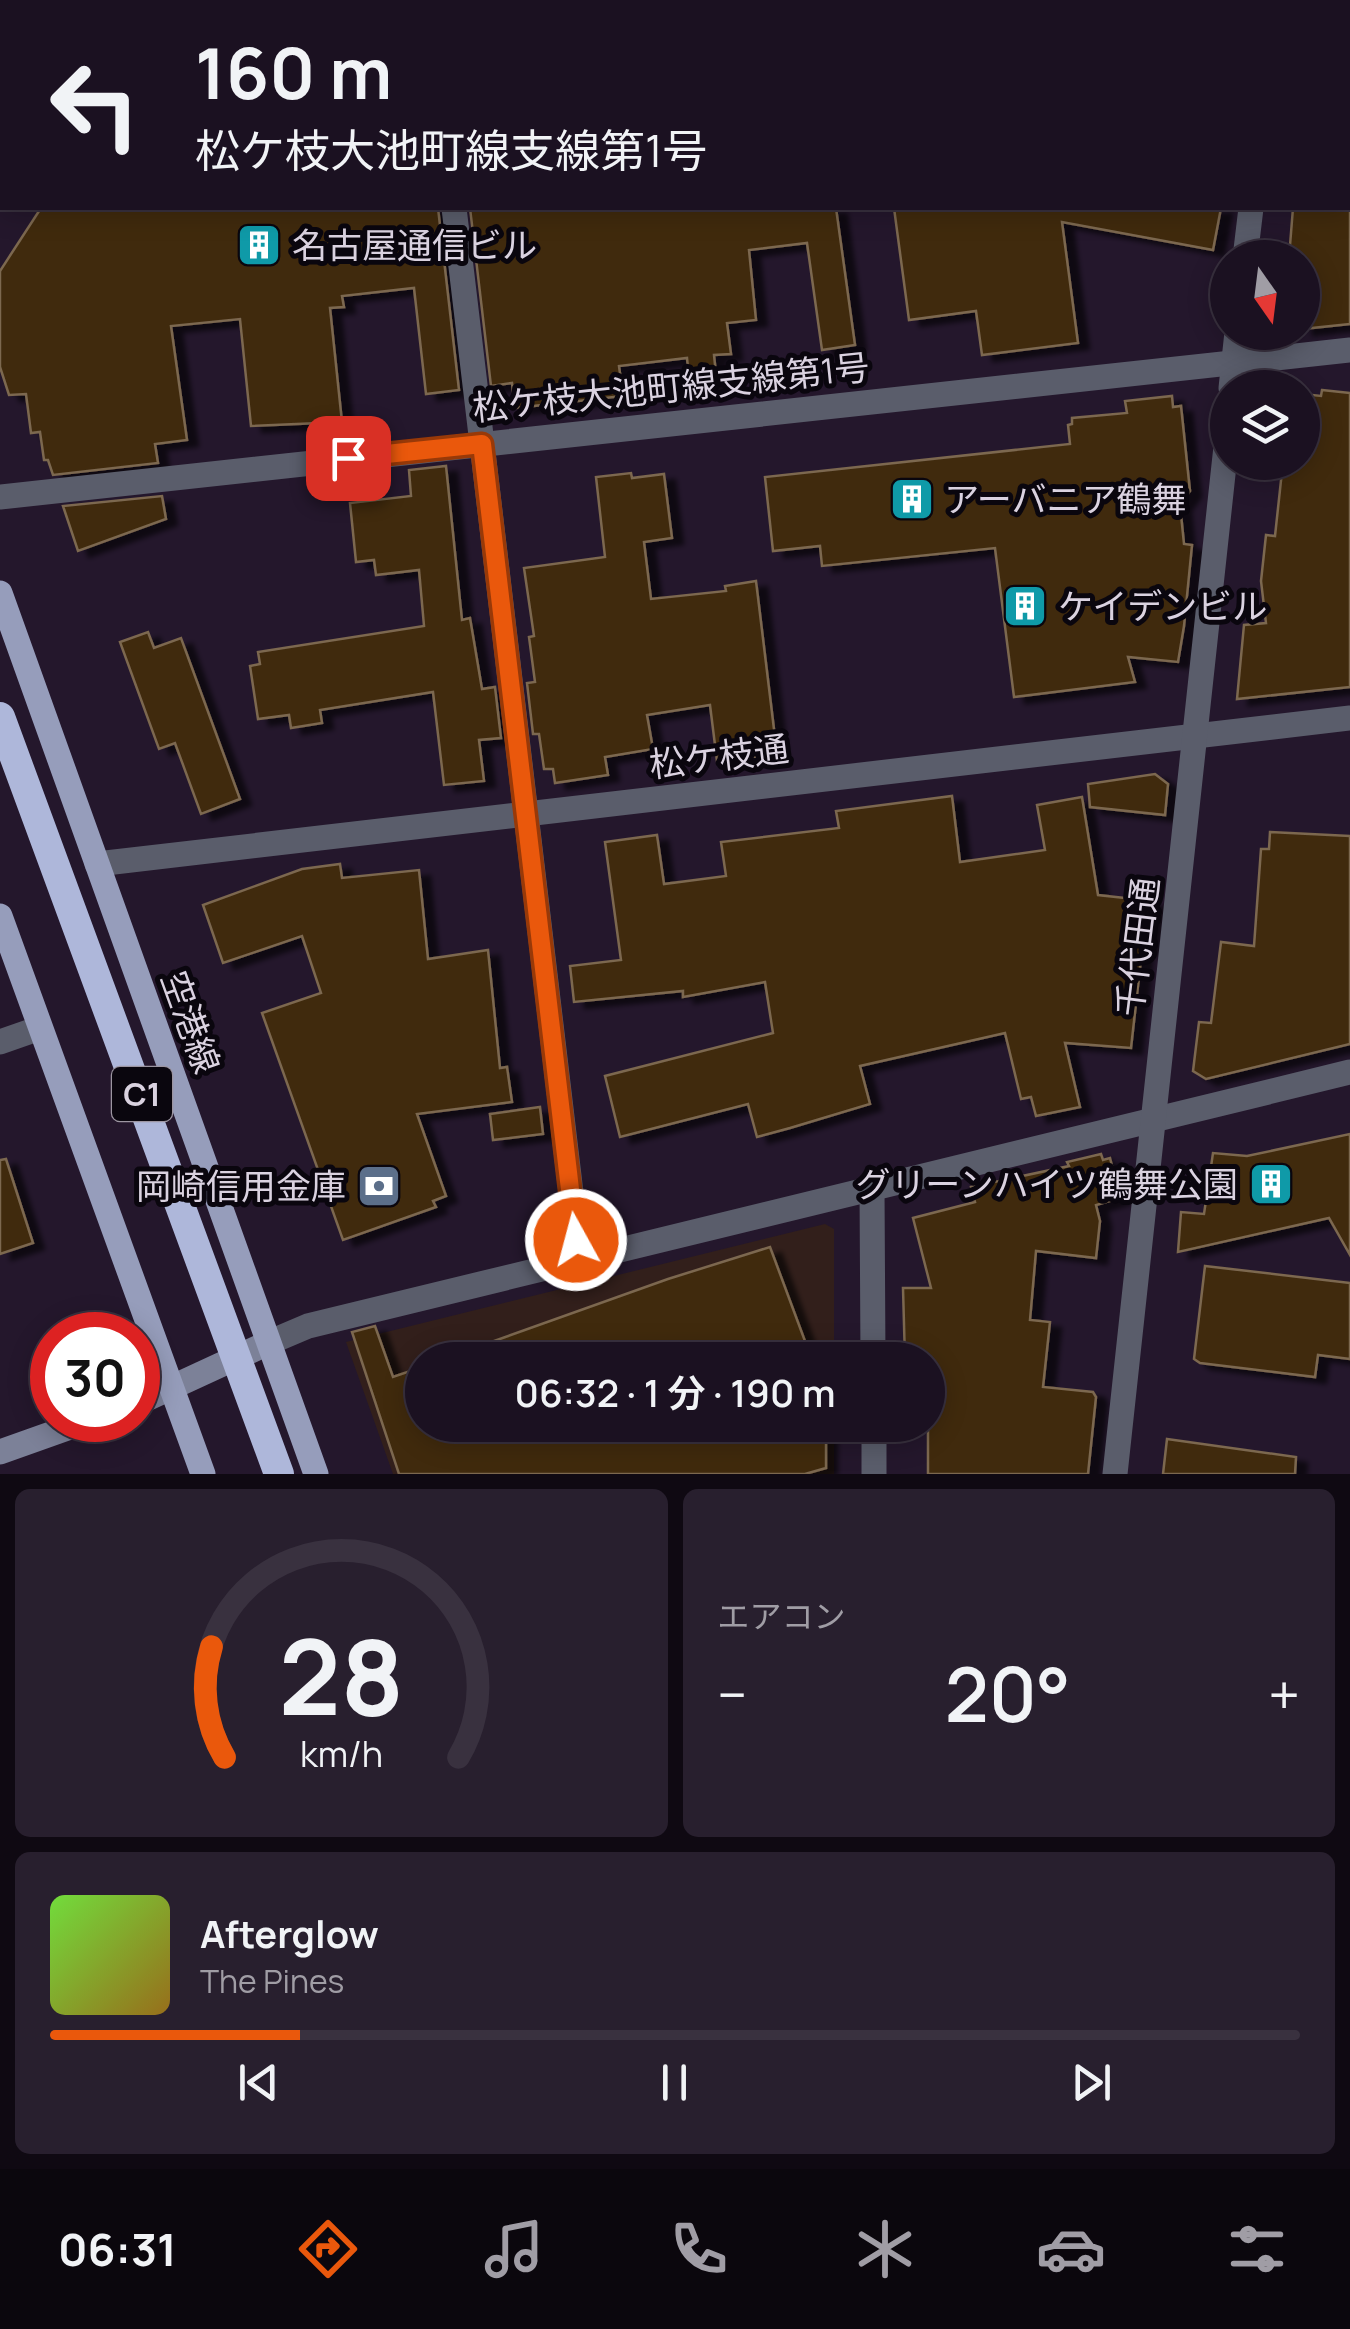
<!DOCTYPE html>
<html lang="ja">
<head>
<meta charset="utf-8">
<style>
  :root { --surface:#1b1121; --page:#281f2e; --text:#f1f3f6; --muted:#a09da5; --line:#39313f; --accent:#ea580c }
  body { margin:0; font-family:Manrope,"Noto Sans JP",sans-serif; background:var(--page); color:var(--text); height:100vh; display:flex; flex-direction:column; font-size:38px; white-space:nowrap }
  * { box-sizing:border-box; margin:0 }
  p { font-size:32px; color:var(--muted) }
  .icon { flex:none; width:55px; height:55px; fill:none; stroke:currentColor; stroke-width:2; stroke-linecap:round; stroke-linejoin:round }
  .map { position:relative; height:1474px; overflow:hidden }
  .sheet { display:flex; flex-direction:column; gap:15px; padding:15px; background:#0f0912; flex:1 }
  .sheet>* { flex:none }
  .hud { position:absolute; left:0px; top:0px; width:1350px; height:210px; box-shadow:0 5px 25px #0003,0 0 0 2px var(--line); background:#1b1121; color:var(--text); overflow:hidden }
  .needle { width:65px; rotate:166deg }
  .controls { position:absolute; left:1210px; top:240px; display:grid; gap:20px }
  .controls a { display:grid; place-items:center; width:110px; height:110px; border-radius:50%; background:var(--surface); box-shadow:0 5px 25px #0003,0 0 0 2px var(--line); font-size:50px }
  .speed { position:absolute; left:30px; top:1312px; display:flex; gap:20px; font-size:50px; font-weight:700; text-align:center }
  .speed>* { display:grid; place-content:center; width:130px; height:130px; border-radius:50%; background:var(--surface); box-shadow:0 5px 25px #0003,0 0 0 2px var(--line); line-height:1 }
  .speed .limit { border:15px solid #d22; background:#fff; color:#111 }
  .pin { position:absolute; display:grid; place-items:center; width:85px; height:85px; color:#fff; margin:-42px; border-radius:20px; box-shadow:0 5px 15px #0006 }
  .me { position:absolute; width:110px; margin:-55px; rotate:353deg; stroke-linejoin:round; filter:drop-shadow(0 0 8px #0008) }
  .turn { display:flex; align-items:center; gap:35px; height:210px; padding:0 30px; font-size:45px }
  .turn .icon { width:130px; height:130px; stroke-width:2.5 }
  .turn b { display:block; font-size:70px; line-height:85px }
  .big { font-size:75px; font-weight:600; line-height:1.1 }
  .sheet .widget { flex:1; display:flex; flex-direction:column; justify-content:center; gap:15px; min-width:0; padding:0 35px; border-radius:15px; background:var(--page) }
  .sheet .dial { align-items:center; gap:0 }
  .dial svg { height:260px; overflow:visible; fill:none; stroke:var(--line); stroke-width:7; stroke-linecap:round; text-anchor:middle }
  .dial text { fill:var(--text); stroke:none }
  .song { display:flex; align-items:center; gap:30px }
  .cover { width:120px; height:120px; border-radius:15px; background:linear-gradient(135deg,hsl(100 70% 55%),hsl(40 70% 35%)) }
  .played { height:10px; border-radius:5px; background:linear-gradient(90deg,var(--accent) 20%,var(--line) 20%) }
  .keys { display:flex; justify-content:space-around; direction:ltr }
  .heat { display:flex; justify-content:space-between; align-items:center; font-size:55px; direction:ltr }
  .sheet .tiles { flex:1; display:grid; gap:15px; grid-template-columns:1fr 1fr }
  .widget:last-child { grid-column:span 2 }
  .trip { position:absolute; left:405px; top:1342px; width:540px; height:100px; border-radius:50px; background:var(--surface); box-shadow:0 5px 25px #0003,0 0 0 2px var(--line); font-weight:600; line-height:100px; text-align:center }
  .tabs { display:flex; height:160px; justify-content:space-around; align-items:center; background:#0b070d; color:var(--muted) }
  .tabs .icon { width:70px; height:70px }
  .tabs .current { color:var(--accent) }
  .tabs b { font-size:45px; color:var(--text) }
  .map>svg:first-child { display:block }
  .commercial { fill:#321f1b }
  .building { fill:#3f2a0e; stroke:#7c674f; stroke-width:2.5; filter:url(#shadow) }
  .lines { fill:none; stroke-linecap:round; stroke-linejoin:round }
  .street { stroke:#5a5d6b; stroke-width:25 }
  .secondary { stroke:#7c8198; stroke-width:25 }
  .primary { stroke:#969dbb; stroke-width:25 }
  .highway-bridge { stroke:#aeb7da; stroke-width:30 }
  .route-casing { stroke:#983908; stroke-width:25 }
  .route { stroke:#ea580c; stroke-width:18 }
  .labels { text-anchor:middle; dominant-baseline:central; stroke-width:10; stroke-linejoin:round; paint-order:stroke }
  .shield { fill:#0a060e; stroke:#9c95a1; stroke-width:2.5 }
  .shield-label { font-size:32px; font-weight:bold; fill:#dad2e0 }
  .poi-label { font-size:35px; fill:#dad2e0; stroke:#0a060e; text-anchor:start }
  .street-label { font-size:35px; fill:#dad2e0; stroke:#0a060e }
</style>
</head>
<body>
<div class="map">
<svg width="1350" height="1474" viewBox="0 0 1350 1474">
  <defs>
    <filter id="shadow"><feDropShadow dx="11" dy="6" stdDeviation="2.5" flood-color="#0009"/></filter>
  </defs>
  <rect width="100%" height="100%" fill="#24172c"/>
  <polygon class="commercial" points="825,1224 834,1229 834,1360 422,1360 422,1425 834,1425 834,1474 393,1474 346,1342"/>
  <g class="building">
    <polygon points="41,208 438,208 459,390 426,394 414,288 342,296 344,307 330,308 342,422 251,426 240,319 171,326 187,440 155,444 158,463 53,475 48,460 44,460 40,432 31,433 26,394 9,395 0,367 0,271"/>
    <polygon points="470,208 836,208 855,345 822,350 807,243 749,250 756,320 727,323 731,354 714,355 717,384 690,387 687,358 619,366 623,396 515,408 512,383 491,386"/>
    <polygon points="894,208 1221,208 1213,250 1062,222 1078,343 982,355 976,311 909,320"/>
    <polygon points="1293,208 1350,208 1350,324 1302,329 1302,258 1289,258"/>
    <polygon points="1322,390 1350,393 1350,687 1237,699 1244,625 1266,623 1261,581 1266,535 1275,536 1283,462 1302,462 1302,394 1321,396"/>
    <polygon points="1172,396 1173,407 1181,406 1190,491 1180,505 1184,544 1192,545 1184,626 1178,662 1128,657 1135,682 1014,697 995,548 822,566 820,546 773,551 765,477 1070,444 1068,425 1072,424 1072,418 1127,413 1125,401"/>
    <polygon points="446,466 462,620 470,618 482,689 495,687 501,738 479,740 484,781 444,785 433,692 320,710 322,723 291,728 289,715 258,719 250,666 260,664 258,652 424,626 419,570 376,575 374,560 356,562 350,503 411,496 409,470"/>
    <polygon points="631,473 632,478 664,474 672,538 644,542 651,599 726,591 725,586 756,581 777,754 717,761 710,705 647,715 653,749 605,757 608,775 555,783 553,769 544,769 539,734 533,734 527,683 535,682 529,637 534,636 524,568 605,557 596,477"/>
    <polygon points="162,496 166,519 78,551 63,506"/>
    <polygon points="148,632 154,648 181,638 240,799 201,814 175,743 159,749 120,642"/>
    <polygon points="1155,774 1168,784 1165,815 1090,807 1088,784"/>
    <polygon points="952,796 960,862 1045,850 1037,805 1082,797 1098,895 1153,901 1147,950 1142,950 1131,1048 1065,1043 1080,1107 1036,1116 1031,1097 1021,1099 1005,1033 860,1066 870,1104 790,1128 757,1137 748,1104 620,1137 605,1076 773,1033 765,982 683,997 683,991 574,1002 570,966 621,960 605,842 657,835 664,884 726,876 721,842 839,828 836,811"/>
    <polygon points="1270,832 1350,836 1350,1044 1206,1079 1193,1071 1199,1022 1211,1023 1221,942 1254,946 1261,849 1269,849"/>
    <polygon points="340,864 342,878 419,870 428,959 488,950 500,1068 507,1067 512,1102 417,1114 446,1196 433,1201 436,1207 343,1240 262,1013 321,993 302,936 223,963 203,905 302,869"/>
    <polygon points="540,1107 543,1134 493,1140 490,1114"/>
    <polygon points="1350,1134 1350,1255 1329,1218 1178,1252 1181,1212 1204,1214 1213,1153 1247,1156"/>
    <polygon points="1101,1154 1103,1160 1110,1158 1120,1198 1096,1205 1100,1221 1096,1258 1036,1251 1030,1320 1050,1322 1043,1387 1093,1392 1096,1397 1088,1474 928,1474 928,1360 905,1360 903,1288 931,1288 913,1218 975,1202 971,1187 1069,1166 1067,1162"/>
    <polygon points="6,1159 33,1243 0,1254 0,1160"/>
    <polygon points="770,1247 812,1360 452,1360 452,1356 668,1279"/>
    <polygon points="1205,1266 1350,1283 1350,1359 1318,1355 1315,1377 1200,1363 1194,1359"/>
    <polygon points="375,1326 393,1377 422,1367 422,1425 826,1425 826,1468 805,1474 399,1474 352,1332"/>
    <polygon points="1167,1439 1296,1457 1295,1474 1163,1474"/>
  </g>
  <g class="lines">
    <g class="street">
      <polyline points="1273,2 1274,0"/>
      <polyline points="454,208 579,1260"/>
      <polyline points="1245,258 1251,208"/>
      <polyline points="1231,388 1237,332"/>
      <polyline points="0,497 1350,350"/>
      <polyline points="97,864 1350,718"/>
      <polyline points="0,1042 40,1028"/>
      <polyline points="872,1188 873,1360"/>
      <polyline points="268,1343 308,1326 1350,1072"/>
      <polyline points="874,1425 874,1474"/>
      <polyline points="1115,1474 1228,428"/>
    </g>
    <g class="secondary">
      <polyline points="503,2 524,0"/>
      <polyline points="1048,2 1069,0"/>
      <polyline points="0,61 2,61"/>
      <polyline points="0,126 2,126"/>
      <polyline points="138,1403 268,1343"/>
      <polyline points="0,1452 90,1420"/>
    </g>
    <g class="primary">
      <polyline points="0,593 316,1474"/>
      <polyline points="0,916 203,1474"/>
    </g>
    <polyline class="highway-bridge" points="0,717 279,1474"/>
  </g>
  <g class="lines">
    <g class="route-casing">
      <polyline id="route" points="348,458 482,444 576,1240"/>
    </g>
    <use href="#route" class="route"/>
  </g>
  <defs>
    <g id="building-square" transform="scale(2.25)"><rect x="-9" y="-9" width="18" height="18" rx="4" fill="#0f9aa8" stroke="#0a060e"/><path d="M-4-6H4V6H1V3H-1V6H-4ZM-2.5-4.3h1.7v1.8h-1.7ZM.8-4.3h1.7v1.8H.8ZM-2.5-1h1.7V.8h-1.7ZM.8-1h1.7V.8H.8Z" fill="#fff"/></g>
    <g id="bank-square" transform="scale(2.25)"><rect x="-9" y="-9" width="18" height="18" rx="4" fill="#5c6f8a" stroke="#0a060e"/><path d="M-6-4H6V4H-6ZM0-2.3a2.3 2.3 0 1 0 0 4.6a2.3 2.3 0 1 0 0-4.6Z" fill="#fff"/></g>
  </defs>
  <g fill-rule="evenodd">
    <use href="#building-square" x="259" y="245"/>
    <use href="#building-square" x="912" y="499"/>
    <use href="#building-square" x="1025" y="606"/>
    <use href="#building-square" x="1271" y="1184"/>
    <use href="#bank-square" x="379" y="1186"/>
  </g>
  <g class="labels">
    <rect class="shield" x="112" y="1067" width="60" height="54" rx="8"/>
    <g class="shield-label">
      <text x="142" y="1094">C1</text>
    </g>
    <g class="poi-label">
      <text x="292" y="245">名古屋通信ビル</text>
      <text x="944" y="499">アーバニア鶴舞</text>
      <text x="1058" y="606">ケイデンビル</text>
      <text x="1238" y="1184" text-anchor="end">グリーンハイツ鶴舞公園</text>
      <text x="346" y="1186" text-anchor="end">岡崎信用金庫</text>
    </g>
    <g class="street-label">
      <text transform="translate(671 387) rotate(-6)">松ケ枝大池町線支線第1号</text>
      <text transform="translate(719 756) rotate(-7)">松ケ枝通</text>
      <text transform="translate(1137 947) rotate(-83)">千代田通</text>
      <text transform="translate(191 1022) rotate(70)">空港線</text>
    </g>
  </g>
</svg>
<div class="controls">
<a><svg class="needle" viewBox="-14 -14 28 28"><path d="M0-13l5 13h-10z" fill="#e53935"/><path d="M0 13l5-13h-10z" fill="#a09da5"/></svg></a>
<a><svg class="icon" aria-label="layers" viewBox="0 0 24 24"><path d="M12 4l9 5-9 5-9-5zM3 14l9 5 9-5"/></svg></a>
</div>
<div class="speed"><div class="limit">30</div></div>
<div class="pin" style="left:348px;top:458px;background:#d93025"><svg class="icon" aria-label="arrive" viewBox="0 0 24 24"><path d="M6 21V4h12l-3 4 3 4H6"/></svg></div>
<svg class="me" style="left:576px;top:1240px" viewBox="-20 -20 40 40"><circle r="17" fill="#ea580c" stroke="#fff" stroke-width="3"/><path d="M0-11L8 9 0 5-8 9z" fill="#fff"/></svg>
<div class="trip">06:32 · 1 分 · 190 m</div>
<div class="hud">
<div class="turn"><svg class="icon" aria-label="left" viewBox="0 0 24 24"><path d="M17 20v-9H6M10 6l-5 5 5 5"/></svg><div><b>160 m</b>松ケ枝大池町線支線第1号</div></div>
</div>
</div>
<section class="sheet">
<div class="tiles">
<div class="widget dial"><svg viewBox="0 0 100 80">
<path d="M14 69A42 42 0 1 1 86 69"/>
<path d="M14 69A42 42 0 0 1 10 35" stroke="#ea580c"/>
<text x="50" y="56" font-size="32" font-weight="700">28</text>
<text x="50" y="72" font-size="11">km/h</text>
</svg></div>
<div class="widget"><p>エアコン</p>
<div class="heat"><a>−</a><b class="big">20°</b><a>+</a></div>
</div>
<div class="widget">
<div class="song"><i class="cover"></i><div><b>Afterglow</b><p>The Pines</p></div></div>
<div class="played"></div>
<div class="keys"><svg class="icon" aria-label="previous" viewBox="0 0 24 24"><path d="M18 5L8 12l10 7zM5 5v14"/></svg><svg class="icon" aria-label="pause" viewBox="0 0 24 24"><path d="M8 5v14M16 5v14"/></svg><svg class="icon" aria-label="next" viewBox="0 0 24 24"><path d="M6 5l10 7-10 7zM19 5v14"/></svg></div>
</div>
</div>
</section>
<nav class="tabs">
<b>06:31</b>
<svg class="icon current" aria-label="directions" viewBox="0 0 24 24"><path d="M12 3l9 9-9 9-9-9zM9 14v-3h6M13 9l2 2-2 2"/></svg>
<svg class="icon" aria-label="music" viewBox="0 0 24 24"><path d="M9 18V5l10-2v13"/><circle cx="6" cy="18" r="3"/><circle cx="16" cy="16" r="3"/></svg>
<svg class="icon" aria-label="phone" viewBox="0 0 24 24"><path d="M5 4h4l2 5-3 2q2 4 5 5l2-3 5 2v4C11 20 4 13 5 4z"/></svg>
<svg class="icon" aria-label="climate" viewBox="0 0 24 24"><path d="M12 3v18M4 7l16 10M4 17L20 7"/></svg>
<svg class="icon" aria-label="car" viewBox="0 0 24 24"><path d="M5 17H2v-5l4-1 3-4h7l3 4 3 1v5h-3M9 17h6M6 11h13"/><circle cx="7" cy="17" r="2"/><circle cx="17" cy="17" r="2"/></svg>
<svg class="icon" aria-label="filters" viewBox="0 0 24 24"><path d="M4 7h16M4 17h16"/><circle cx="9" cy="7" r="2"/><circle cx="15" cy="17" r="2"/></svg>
</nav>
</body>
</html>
